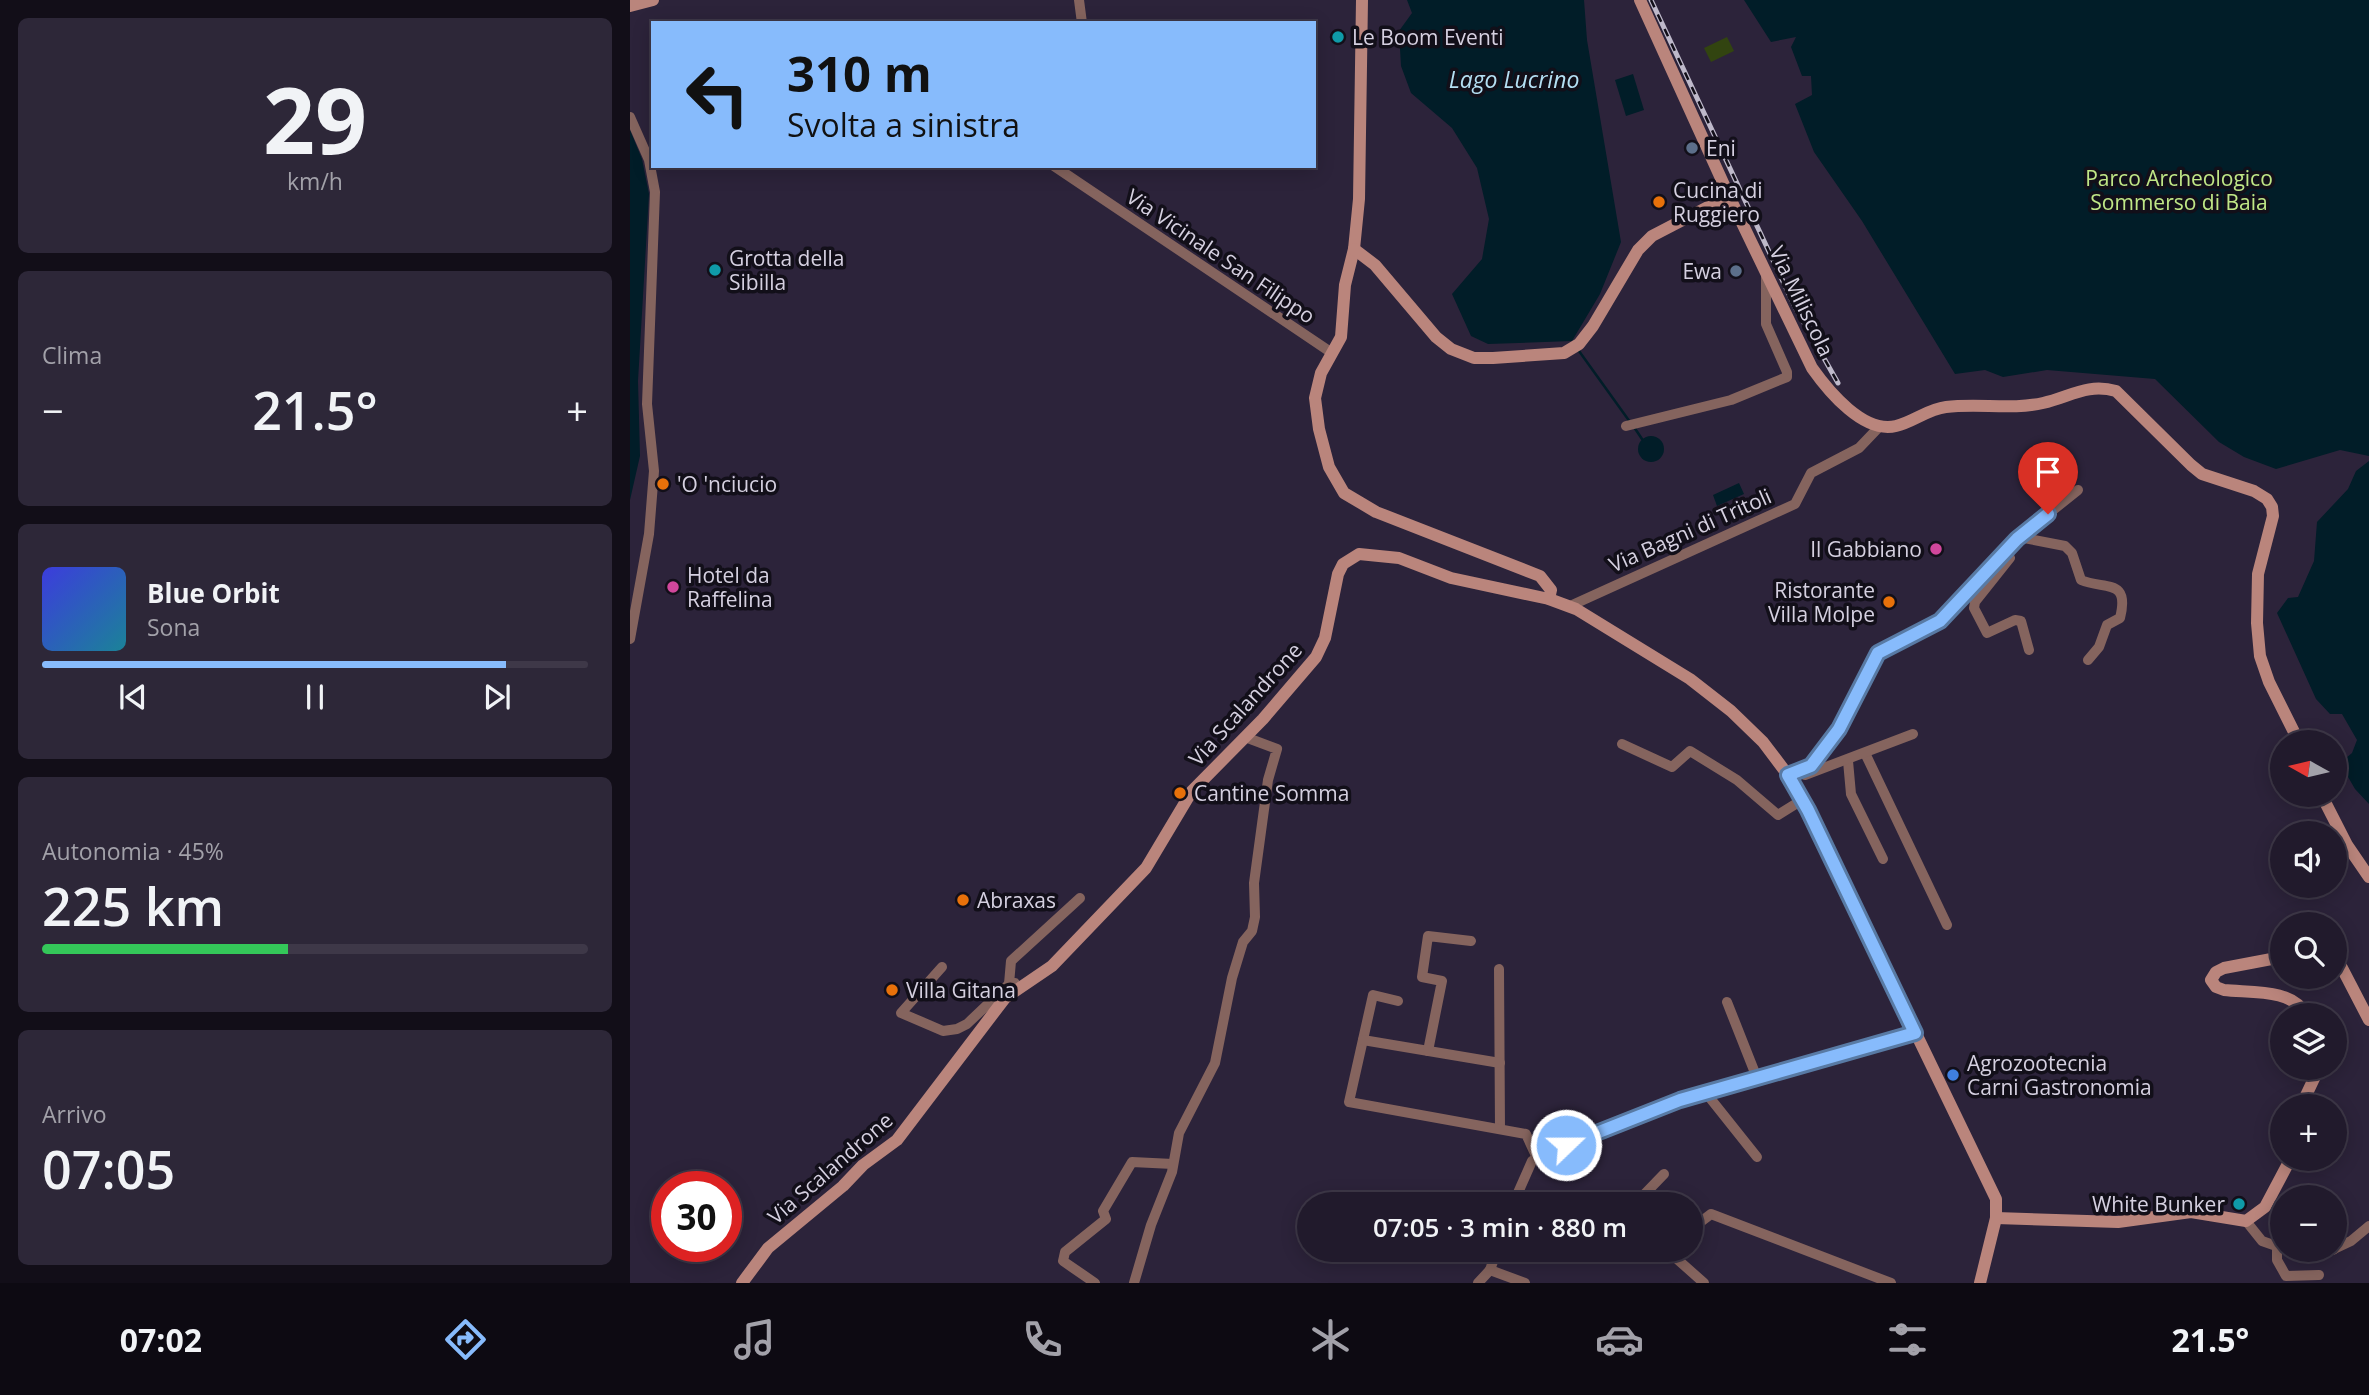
<!DOCTYPE html>
<html lang="it">
<head>
<meta charset="utf-8">
<style>
  :root { --surface:#211a2c; --page:#2d2738; --text:#f1f3f6; --muted:#a2a1a9; --line:#3e3848; --accent:#87bbfc }
  body { margin:0; font-family:"Open Sans",sans-serif; background:var(--page); color:var(--text); height:100vh; display:flex; flex-direction:column; font-size:26px; white-space:nowrap }
  * { box-sizing:border-box; margin:0 }
  p { font-size:23px; color:var(--muted) }
  .icon { flex:none; width:38px; height:38px; fill:none; stroke:currentColor; stroke-width:2; stroke-linecap:round; stroke-linejoin:round }
  .map { position:relative; flex:1; overflow:hidden }
  .drawer { display:flex; flex-direction:column; gap:18px; padding:18px; background:#120e18; width:630px }
  .drawer>* { flex:none }
  .hud { position:absolute; left:21px; top:21px; width:665px; height:147px; border-radius:0px; box-shadow:0 4px 18px #0003,0 0 0 2px var(--line); background:#87bbfc; color:#111; overflow:hidden }
  .needle { width:46px; rotate:278deg }
  .fabs { position:absolute; left:1640px; top:730px; display:grid; gap:14px }
  .fabs a { display:grid; place-items:center; width:77px; height:77px; border-radius:50%; background:var(--surface); box-shadow:0 4px 18px #0003,0 0 0 2px var(--line); font-size:35px }
  .speed { position:absolute; left:21px; top:1171px; display:flex; gap:14px; font-size:35px; font-weight:700; text-align:center }
  .speed>* { display:grid; place-content:center; width:91px; height:91px; border-radius:50%; background:var(--surface); box-shadow:0 4px 18px #0003,0 0 0 2px var(--line); line-height:1 }
  .speed .limit { border:10px solid #d22; background:#fff; color:#111 }
  .pin { position:absolute; display:grid; place-items:center; width:60px; height:60px; color:#fff; margin:-72px -30px; border-radius:50% 50% 50% 0; rotate:-45deg; box-shadow:0 0 7px #0007 }
  .pin .icon { rotate:45deg }
  .me { position:absolute; width:77px; margin:-38px; rotate:68deg; stroke-linejoin:round; filter:drop-shadow(0 0 5px #0008) }
  .turn { display:flex; align-items:center; gap:24px; height:147px; padding:0 21px; font-size:32px }
  .turn .icon { width:91px; height:91px; stroke-width:2.5 }
  .turn b { display:block; font-size:49px; line-height:60px }
  .big { font-size:52px; font-weight:600; line-height:1.1 }
  .drawer .tile { flex:1; display:flex; flex-direction:column; justify-content:center; gap:10px; min-width:0; padding:0 24px; border-radius:10px; background:var(--page) }
  .drawer .dial { align-items:center; gap:0 }
  .dial b { font-size:91px; line-height:1 }
  .song { display:flex; align-items:center; gap:21px }
  .cover { width:84px; height:84px; border-radius:10px; background:linear-gradient(135deg,hsl(240 70% 55%),hsl(190 70% 35%)) }
  .played { height:7px; border-radius:4px; background:linear-gradient(90deg,var(--accent) 85%,var(--line) 85%) }
  .keys { display:flex; justify-content:space-around; direction:ltr }
  .heat { display:flex; justify-content:space-between; align-items:center; font-size:38px; direction:ltr }
  .charge { height:10px; border-radius:5px; background:linear-gradient(90deg,#34c759 45%,var(--line) 0) }
  .trip { position:absolute; left:667px; top:1192px; width:406px; height:70px; border-radius:35px; background:var(--surface); box-shadow:0 4px 18px #0003,0 0 0 2px var(--line); font-weight:600; line-height:70px; text-align:center }
  .dock { display:flex; height:112px; justify-content:space-around; align-items:center; background:#0d0a12; color:var(--muted) }
  .dock .icon { width:49px; height:49px }
  .dock .current { color:var(--accent) }
  .dock b { font-size:32px; color:var(--text) }
  main { display:flex; flex:1; min-height:0 }
  .map>svg:first-child { display:block }
  .green { fill:#324410 }
  .water { fill:#011d28 }
  .lines { fill:none; stroke-linecap:round; stroke-linejoin:round }
  .stream { stroke:#011d28; stroke-width:2.5 }
  .street { stroke:#85645e; stroke-width:10 }
  .secondary { stroke:#ba857c; stroke-width:12 }
  .rail-casing { stroke:#beb9ca; stroke-width:5 }
  .rail { stroke:#120f19; stroke-width:2.5; stroke-dasharray:8; stroke-linecap:butt }
  .route-casing { stroke:#587aa4; stroke-width:18 }
  .route { stroke:#87bbfc; stroke-width:12 }
  .culture-dot { fill:#0f9aa8; stroke:#120f19; stroke-width:2.5 }
  .service-dot { fill:#5c6f8a; stroke:#120f19; stroke-width:2.5 }
  .food-dot { fill:#e8710a; stroke:#120f19; stroke-width:2.5 }
  .hotel-dot { fill:#d1479c; stroke:#120f19; stroke-width:2.5 }
  .shop-dot { fill:#3f7fe0; stroke:#120f19; stroke-width:2.5 }
  .labels { text-anchor:middle; dominant-baseline:central; stroke-width:7; stroke-linejoin:round; paint-order:stroke }
  .poi-label { font-size:21px; fill:#d5d0e0; stroke:#120f19; text-anchor:start }
  .park-label { font-size:21px; fill:#c0e787; stroke:#120f19 }
  .street-label { font-size:21px; fill:#d5d0e0; stroke:#120f19 }
  .water-label { font-size:23px; font-style:italic; fill:#b4dff3; stroke:#120f19 }
</style>
</head>
<body>
<main>
<section class="drawer">
<div class="tile dial"><b>29</b><p>km/h</p></div>
<div class="tile"><p>Clima</p>
<div class="heat"><a>−</a><b class="big">21.5°</b><a>+</a></div>
</div>
<div class="tile">
<div class="song"><i class="cover"></i><div><b>Blue Orbit</b><p>Sona</p></div></div>
<div class="played"></div>
<div class="keys"><svg class="icon" aria-label="previous" viewBox="0 0 24 24"><path d="M18 5L8 12l10 7zM5 5v14"/></svg><svg class="icon" aria-label="pause" viewBox="0 0 24 24"><path d="M8 5v14M16 5v14"/></svg><svg class="icon" aria-label="next" viewBox="0 0 24 24"><path d="M6 5l10 7-10 7zM19 5v14"/></svg></div>
</div>
<div class="tile"><p>Autonomia · 45%</p><b class="big">225 km</b><div class="charge"></div></div>
<div class="tile"><p>Arrivo</p><b class="big">07:05</b></div>
</section>
<div class="map">
<svg width="1739" height="1283" viewBox="0 0 1739 1283">
  <rect width="100%" height="100%" fill="#2c233a"/>
  <polygon class="green" points="1097,37 1104,51 1081,62 1074,48"/>
  <g class="water">
    <polygon points="777,0 954,0 957,40 991,242 970,294 942,341 858,344 841,336 822,294 852,259 859,219 847,168 822,128 781,93 771,66 769,31 782,13"/>
    <polygon points="1114,0 1739,0 1739,456 1710,450 1646,469 1614,457 1589,442 1525,379 1417,370 1373,377 1355,370 1325,374 1232,221 1184,152 1165,104 1182,95 1181,76 1172,76 1161,47 1166,37 1141,42"/>
    <polygon points="1003,74 1014,110 996,116 985,80"/>
    <polygon points="0,130 12,159 19,194 8,381 10,456 0,500"/>
    <circle cx="1021" cy="449" r="13"/>
    <polygon points="1739,461 1739,804 1725,789 1710,763 1722,753 1727,740 1712,714 1700,714 1686,699 1647,613 1658,598 1668,597 1684,561 1687,522 1718,489 1726,471"/>
    <polygon points="1109,483 1114,494 1087,506 1083,495"/>
  </g>
  <g class="lines">
    <g class="stream">
      <polyline points="949,351 1000,422"/>
      <polyline points="1004,427 1012,439"/>
    </g>
    <g class="street">
      <polyline points="449,0 452,23"/>
      <polyline points="0,117 19,160 25,192 17,404 24,471 19,534 0,639"/>
      <polyline points="424,166 702,353"/>
      <polyline points="996,426 1101,400 1157,377 1157,372 1136,324 1136,274"/>
      <path d="M1389 537 1435 546 1442 553 1451 580C1475 590 1500 578 1490 618L1477 625 1469 647 1458 660"/>
      <polyline points="1376,550 1380,558 1345,602 1344,608 1357,633 1385,620 1391,621 1399,650"/>
      <polyline points="940,606 1165,504 1181,473 1229,448 1249,427"/>
      <polyline points="992,744 1042,767 1060,751 1107,780 1148,815 1172,800"/>
      <polyline points="1235,753 1317,925"/>
      <polyline points="1218,761 1221,794 1253,859"/>
      <polyline points="1170,771 1175,775 1283,734"/>
      <polyline points="1158,775 1181,766 1209,729 1248,653 1310,621 1387,539 1448,490"/>
      <polyline points="312,967 271,1013 313,1031 327,1029 337,1024 379,984"/>
      <polyline points="869,969 870,1129"/>
      <polyline points="385,983 379,984 381,961 450,898"/>
      <polyline points="768,1001 743,995 719,1102 896,1134 907,1158"/>
      <polyline points="1097,1002 1127,1078"/>
      <polyline points="733,1040 870,1063"/>
      <polyline points="798,1051 812,981 792,977 798,936 841,941"/>
      <polyline points="1076,1093 1127,1157"/>
      <polyline points="883,1204 902,1161 913,1154 1050,1100 1285,1033"/>
      <polyline points="1005,1204 1034,1174"/>
      <polyline points="1616,1221 1632,1241 1652,1248"/>
      <polyline points="1060,1230 1081,1214 1261,1283"/>
      <polyline points="1647,1247 1647,1260 1656,1276 1689,1275"/>
      <polyline points="1704,1249 1721,1241 1739,1226"/>
      <polyline points="867,1250 860,1270 895,1283"/>
      <polyline points="1667,1250 1703,1250"/>
      <polyline points="1038,1251 1074,1283"/>
      <polyline points="465,1283 433,1261 435,1252 476,1219 473,1211 502,1162 543,1164"/>
      <polyline points="504,1283 521,1225 542,1172 549,1133 585,1063 602,978 613,942 622,931 625,917 624,883 638,780 647,749 615,737"/>
      <polyline points="848,1283 860,1270"/>
    </g>
    <g class="secondary">
      <polyline points="732,0 729,199 724,249 715,285 711,337 691,373 685,398 689,429 699,467 714,493 746,512 910,576 921,590 919,599"/>
      <path d="M1010 0 1099 196 1182 368C1199 392 1234 434 1266 426 1283 422 1298 409 1316 407 1348 403 1382 410 1413 403 1440 397 1457 383 1486 391L1561 465 1572 474 1624 491 1637 499 1642 507 1643 516 1628 574 1627 623 1630 656 1639 682 1669 742"/>
      <polyline points="0,6 23,0"/>
      <polyline points="724,249 745,265 806,337 821,349 844,358 863,358 934,353 949,344 963,326 1008,250 1022,236 1099,196"/>
      <polyline points="1691,794 1717,845 1739,877"/>
      <path d="M1652 957 1594 968 1586 972 1581 980 1586 987 1594 990C1621 993 1662 988 1676 1015"/>
      <polyline points="1704,961 1712,968 1739,1020"/>
      <polyline points="1671,1106 1689,1068"/>
      <polyline points="1366,1218 1488,1222 1561,1212 1616,1221 1635,1207 1661,1158"/>
      <polyline points="112,1283 138,1248 213,1186 233,1165 267,1140 375,998 422,966 516,868 562,791 633,719 686,657 695,638 708,574 713,564 729,554 769,558 821,578 919,599 946,609 1060,679 1101,711 1133,742 1158,775 1178,810 1366,1199 1366,1218 1350,1283"/>
    </g>
    <g class="rail-casing">
      <polyline id="rail" points="1021,0 1165,307 1208,383"/>
    </g>
    <use href="#rail" class="rail"/>
  </g>
  <g class="lines">
    <g class="route-casing">
      <polyline id="route" points="936,1145 1050,1100 1285,1033 1178,810 1158,775 1181,766 1209,729 1248,653 1310,621 1387,539 1418,514"/>
    </g>
    <use href="#route" class="route"/>
  </g>
  <g class="culture-dot">
    <circle cx="708" cy="37" r="7"/>
    <circle cx="85" cy="270" r="7"/>
    <circle cx="1609" cy="1204" r="7"/>
  </g>
  <g class="service-dot">
    <circle cx="1062" cy="148" r="7"/>
    <circle cx="1106" cy="271" r="7"/>
  </g>
  <g class="food-dot">
    <circle cx="1029" cy="202" r="7"/>
    <circle cx="33" cy="484" r="7"/>
    <circle cx="1259" cy="602" r="7"/>
    <circle cx="550" cy="793" r="7"/>
    <circle cx="333" cy="900" r="7"/>
    <circle cx="262" cy="990" r="7"/>
  </g>
  <g class="hotel-dot">
    <circle cx="1306" cy="549" r="7"/>
    <circle cx="43" cy="587" r="7"/>
  </g>
  <circle class="shop-dot" cx="1323" cy="1075" r="7"/>
  <g class="labels">
    <g class="poi-label">
      <text x="722" y="37">Le Boom Eventi</text>
      <text x="1076" y="148">Eni</text>
      <text x="1043" y="190">Cucina di<tspan x="1043" dy="24">Ruggiero</tspan></text>
      <text x="99" y="258">Grotta della<tspan x="99" dy="24">Sibilla</tspan></text>
      <text x="1092" y="271" text-anchor="end">Ewa</text>
      <text x="47" y="484">'O 'nciucio</text>
      <text x="1292" y="549" text-anchor="end">Il Gabbiano</text>
      <text x="57" y="575">Hotel da<tspan x="57" dy="24">Raffelina</tspan></text>
      <text x="1245" y="590" text-anchor="end">Ristorante<tspan x="1245" dy="24">Villa Molpe</tspan></text>
      <text x="564" y="793">Cantine Somma</text>
      <text x="347" y="900">Abraxas</text>
      <text x="276" y="990">Villa Gitana</text>
      <text x="1337" y="1063">Agrozootecnia<tspan x="1337" dy="24">Carni Gastronomia</tspan></text>
      <text x="1595" y="1204" text-anchor="end">White Bunker</text>
    </g>
    <g class="park-label">
      <text x="1549" y="178">Parco Archeologico<tspan x="1549" dy="24">Sommerso di Baia</tspan></text>
    </g>
    <g class="street-label">
      <text transform="translate(591 256) rotate(34)">Via Vicinale San Filippo</text>
      <text transform="translate(1172 301) rotate(64)">Via Miliscola</text>
      <text transform="translate(1060 530) rotate(-24)">Via Bagni di Tritoli</text>
      <text transform="translate(615 704) rotate(-48)">Via Scalandrone</text>
      <text transform="translate(200 1168) rotate(-41)">Via Scalandrone</text>
    </g>
    <g class="water-label">
      <text x="884" y="79">Lago Lucrino</text>
    </g>
  </g>
</svg>
<div class="fabs">
<a><svg class="needle" viewBox="-14 -14 28 28"><path d="M0-13l5 13h-10z" fill="#e53935"/><path d="M0 13l5-13h-10z" fill="#a2a1a9"/></svg></a>
<a><svg class="icon" aria-label="sound" viewBox="0 0 24 24"><path d="M4 9h4l5-4v14l-5-4H4zM17 9q2 3 0 6"/></svg></a>
<a><svg class="icon" aria-label="search" viewBox="0 0 24 24"><circle cx="10" cy="10" r="6"/><path d="M15 15l6 6"/></svg></a>
<a><svg class="icon" aria-label="layers" viewBox="0 0 24 24"><path d="M12 4l9 5-9 5-9-5zM3 14l9 5 9-5"/></svg></a>
<a>+</a>
<a>−</a>
</div>
<div class="speed"><div class="limit">30</div></div>
<div class="pin" style="left:1418px;top:514px;background:#d93025"><svg class="icon" aria-label="arrive" viewBox="0 0 24 24"><path d="M6 21V4h12l-3 4 3 4H6"/></svg></div>
<svg class="me" style="left:936px;top:1145px" viewBox="-20 -20 40 40"><circle r="17" fill="#87bbfc" stroke="#fff" stroke-width="3"/><path d="M0-11L8 9 0 5-8 9z" fill="#fff"/></svg>
<div class="trip">07:05 · 3 min · 880 m</div>
<div class="hud">
<div class="turn"><svg class="icon" aria-label="left" viewBox="0 0 24 24"><path d="M17 20v-9H6M10 6l-5 5 5 5"/></svg><div><b>310 m</b>Svolta a sinistra</div></div>
</div>
</div>
</main>
<nav class="dock">
<b>07:02</b>
<svg class="icon current" aria-label="directions" viewBox="0 0 24 24"><path d="M12 3l9 9-9 9-9-9zM9 14v-3h6M13 9l2 2-2 2"/></svg>
<svg class="icon" aria-label="music" viewBox="0 0 24 24"><path d="M9 18V5l10-2v13"/><circle cx="6" cy="18" r="3"/><circle cx="16" cy="16" r="3"/></svg>
<svg class="icon" aria-label="phone" viewBox="0 0 24 24"><path d="M5 4h4l2 5-3 2q2 4 5 5l2-3 5 2v4C11 20 4 13 5 4z"/></svg>
<svg class="icon" aria-label="climate" viewBox="0 0 24 24"><path d="M12 3v18M4 7l16 10M4 17L20 7"/></svg>
<svg class="icon" aria-label="car" viewBox="0 0 24 24"><path d="M5 17H2v-5l4-1 3-4h7l3 4 3 1v5h-3M9 17h6M6 11h13"/><circle cx="7" cy="17" r="2"/><circle cx="17" cy="17" r="2"/></svg>
<svg class="icon" aria-label="filters" viewBox="0 0 24 24"><path d="M4 7h16M4 17h16"/><circle cx="9" cy="7" r="2"/><circle cx="15" cy="17" r="2"/></svg>
<b>21.5°</b>
</nav>
</body>
</html>
